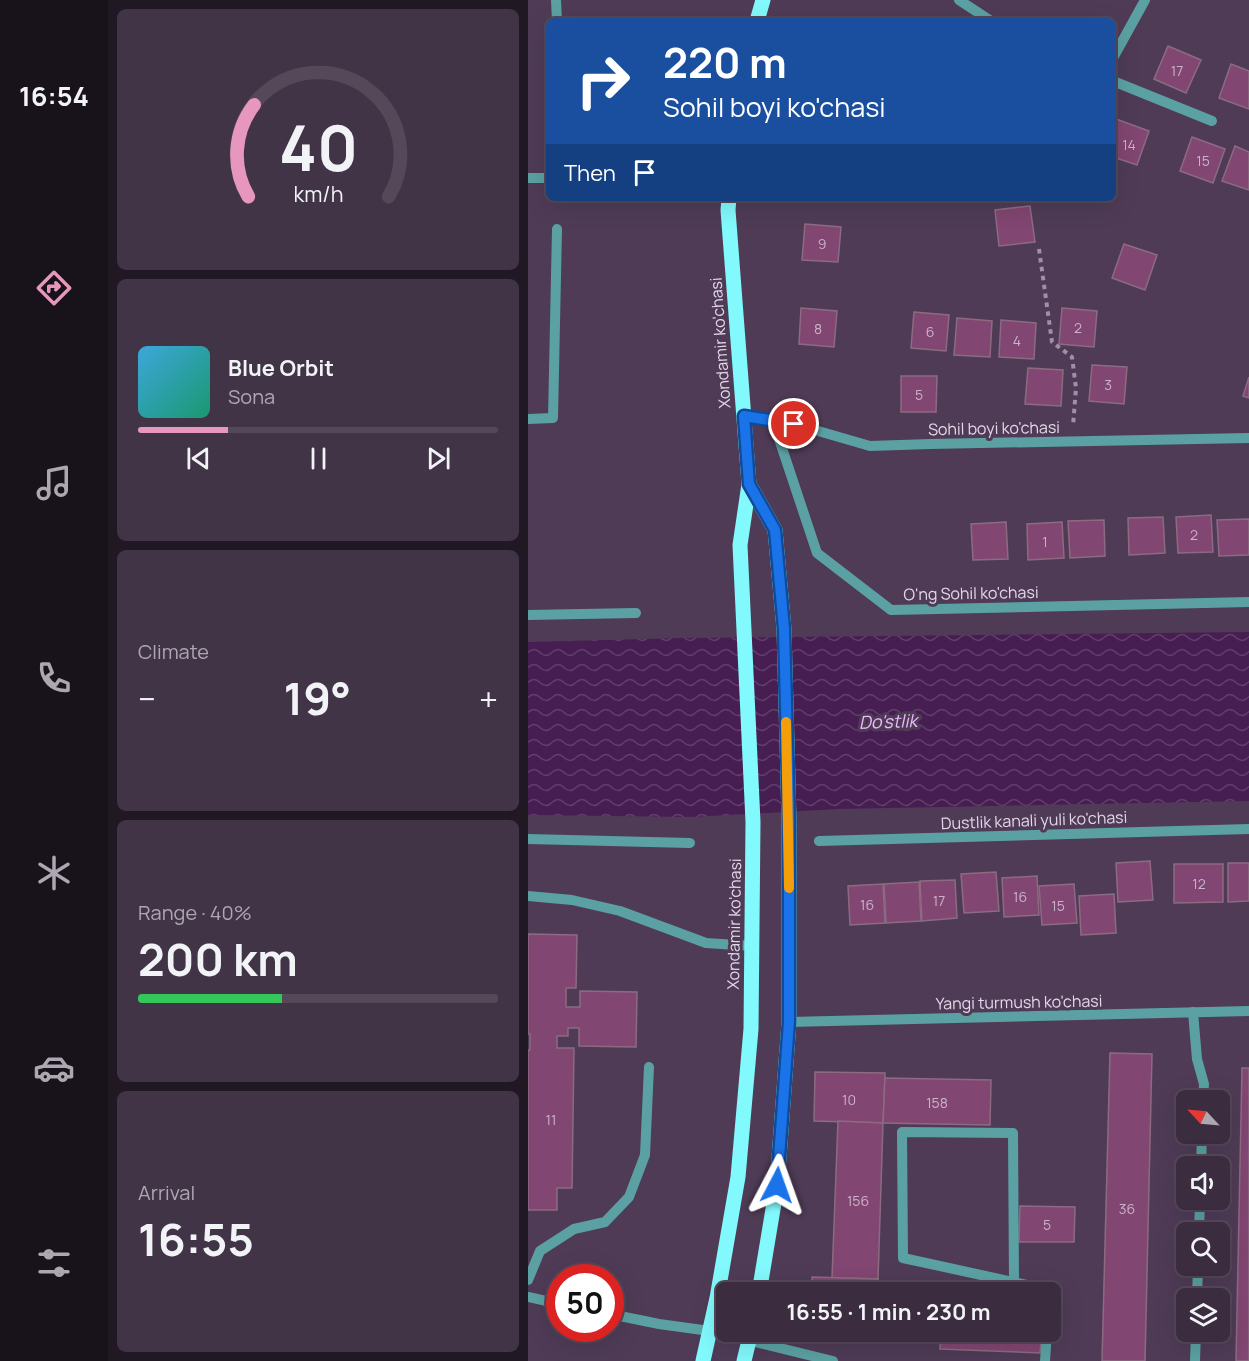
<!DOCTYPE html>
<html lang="en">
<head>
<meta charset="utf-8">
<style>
  :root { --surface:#3b2c40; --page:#423447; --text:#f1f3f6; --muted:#aca7b1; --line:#544859; --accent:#e797bd }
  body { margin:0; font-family:Manrope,sans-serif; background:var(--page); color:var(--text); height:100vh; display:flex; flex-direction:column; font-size:22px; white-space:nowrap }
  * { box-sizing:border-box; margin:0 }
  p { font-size:20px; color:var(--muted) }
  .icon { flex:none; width:33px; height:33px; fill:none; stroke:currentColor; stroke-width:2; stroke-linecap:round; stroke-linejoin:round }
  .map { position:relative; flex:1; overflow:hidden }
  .panel { display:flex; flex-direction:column; gap:9px; padding:9px; background:#201823; width:420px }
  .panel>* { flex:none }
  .banner { position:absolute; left:18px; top:18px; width:570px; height:183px; border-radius:9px; box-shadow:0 6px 24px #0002,0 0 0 2px var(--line); background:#1a4fa0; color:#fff; overflow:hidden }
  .needle { width:39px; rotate:296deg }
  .tools { position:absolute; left:648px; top:1090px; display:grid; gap:12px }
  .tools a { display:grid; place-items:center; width:54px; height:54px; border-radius:9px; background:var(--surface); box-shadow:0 6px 24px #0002,0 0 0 2px var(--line); font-size:30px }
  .speed { position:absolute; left:18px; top:1264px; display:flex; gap:12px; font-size:30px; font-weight:700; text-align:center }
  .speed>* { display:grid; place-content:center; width:78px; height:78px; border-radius:50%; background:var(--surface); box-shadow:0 6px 24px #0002,0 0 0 2px var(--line); line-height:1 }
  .speed .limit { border:9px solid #d22; background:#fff; color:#111 }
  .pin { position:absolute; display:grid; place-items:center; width:51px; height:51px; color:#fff; margin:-26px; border:3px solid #fff; border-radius:50%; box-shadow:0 2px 6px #0007 }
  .me { position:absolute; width:66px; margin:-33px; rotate:4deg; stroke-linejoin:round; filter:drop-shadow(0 0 4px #0008) }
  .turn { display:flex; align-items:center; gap:21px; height:126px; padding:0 18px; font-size:27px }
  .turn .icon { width:78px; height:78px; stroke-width:2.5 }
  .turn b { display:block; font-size:42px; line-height:51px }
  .then { display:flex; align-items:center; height:57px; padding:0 18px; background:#0003; gap:12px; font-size:22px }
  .big { font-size:45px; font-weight:700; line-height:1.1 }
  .panel .widget { flex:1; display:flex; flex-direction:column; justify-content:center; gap:9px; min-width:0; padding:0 21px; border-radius:9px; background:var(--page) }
  .panel .dial { align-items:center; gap:0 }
  .dial svg { height:156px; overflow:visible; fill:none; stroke:var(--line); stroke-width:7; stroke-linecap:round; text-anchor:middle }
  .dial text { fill:var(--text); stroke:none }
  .song { display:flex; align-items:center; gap:18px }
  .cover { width:72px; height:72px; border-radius:9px; background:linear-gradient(135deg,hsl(200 70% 55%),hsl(160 70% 35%)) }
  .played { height:6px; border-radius:3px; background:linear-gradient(90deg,var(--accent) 25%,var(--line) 25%) }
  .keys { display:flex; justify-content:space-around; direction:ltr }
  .heat { display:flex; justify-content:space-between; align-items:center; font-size:33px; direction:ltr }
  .charge { height:9px; border-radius:4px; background:linear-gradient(90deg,#34c759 40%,var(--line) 0) }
  .trip { position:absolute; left:188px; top:1282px; width:345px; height:60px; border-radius:9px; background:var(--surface); box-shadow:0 6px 24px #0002,0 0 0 2px var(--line); font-weight:700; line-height:60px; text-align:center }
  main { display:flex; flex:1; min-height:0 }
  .menu { display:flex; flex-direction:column; width:108px; justify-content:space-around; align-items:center; background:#18121a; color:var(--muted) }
  .menu .icon { width:42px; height:42px }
  .menu .on { color:var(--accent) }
  .menu b { font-size:27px; color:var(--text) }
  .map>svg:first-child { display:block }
  .water { fill:url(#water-waves) }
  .building { fill:#814671; stroke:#8c6b82; stroke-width:1.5 }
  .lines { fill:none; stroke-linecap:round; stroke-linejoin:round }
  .path { stroke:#a090a6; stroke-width:4; stroke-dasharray:4.5 4.5; stroke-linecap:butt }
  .minor { stroke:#5ba1a3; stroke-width:10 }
  .major { stroke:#82f9fc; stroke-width:15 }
  .route-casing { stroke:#114b97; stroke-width:15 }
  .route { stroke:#1a73e8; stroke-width:10 }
  .slow { stroke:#f59e0b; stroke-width:10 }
  .labels { text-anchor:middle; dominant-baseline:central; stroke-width:6; stroke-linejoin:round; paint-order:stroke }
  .number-label { font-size:14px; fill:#cab3ca }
  .street-label { font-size:16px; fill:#e3d7e8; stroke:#4f3b56 }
  .water-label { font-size:18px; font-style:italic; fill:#ecbbfc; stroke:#4f3b56 }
</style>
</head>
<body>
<main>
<nav class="menu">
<b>16:54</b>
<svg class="icon on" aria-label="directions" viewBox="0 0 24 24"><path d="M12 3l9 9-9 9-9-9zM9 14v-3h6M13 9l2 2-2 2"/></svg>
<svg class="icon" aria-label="music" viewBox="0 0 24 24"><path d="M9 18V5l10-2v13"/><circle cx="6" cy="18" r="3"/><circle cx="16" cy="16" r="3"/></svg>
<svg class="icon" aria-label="phone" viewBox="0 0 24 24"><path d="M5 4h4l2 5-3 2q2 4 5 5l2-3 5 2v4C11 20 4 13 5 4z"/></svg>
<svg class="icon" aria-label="climate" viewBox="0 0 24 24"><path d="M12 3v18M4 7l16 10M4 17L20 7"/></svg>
<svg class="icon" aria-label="car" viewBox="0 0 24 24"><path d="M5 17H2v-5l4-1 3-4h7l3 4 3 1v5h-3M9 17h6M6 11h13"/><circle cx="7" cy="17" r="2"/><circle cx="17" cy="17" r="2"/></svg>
<svg class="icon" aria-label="filters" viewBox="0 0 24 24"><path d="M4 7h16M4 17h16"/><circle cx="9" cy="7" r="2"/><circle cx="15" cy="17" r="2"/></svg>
</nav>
<section class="panel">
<div class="widget dial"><svg viewBox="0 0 100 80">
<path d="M14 69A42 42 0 1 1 86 69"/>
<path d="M14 69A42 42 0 0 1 17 22" stroke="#e797bd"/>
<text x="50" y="56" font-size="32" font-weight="700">40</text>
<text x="50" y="72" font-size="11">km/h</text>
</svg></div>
<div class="widget">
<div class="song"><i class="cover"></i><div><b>Blue Orbit</b><p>Sona</p></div></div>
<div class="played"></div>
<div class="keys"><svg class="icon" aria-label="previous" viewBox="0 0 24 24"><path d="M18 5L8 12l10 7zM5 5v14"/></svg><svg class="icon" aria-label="pause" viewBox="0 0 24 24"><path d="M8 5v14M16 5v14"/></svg><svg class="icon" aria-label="next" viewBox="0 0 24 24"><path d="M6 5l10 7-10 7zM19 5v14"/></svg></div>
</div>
<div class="widget"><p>Climate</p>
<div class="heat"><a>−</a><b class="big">19°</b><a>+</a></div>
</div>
<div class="widget"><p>Range · 40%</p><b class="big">200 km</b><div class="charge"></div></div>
<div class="widget"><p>Arrival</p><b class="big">16:55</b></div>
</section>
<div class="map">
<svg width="721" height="1361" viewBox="0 0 721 1361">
  <defs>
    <pattern id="water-waves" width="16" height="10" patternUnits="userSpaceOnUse" patternTransform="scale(1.5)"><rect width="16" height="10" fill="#461e52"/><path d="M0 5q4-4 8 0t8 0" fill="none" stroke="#613e6b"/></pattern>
  </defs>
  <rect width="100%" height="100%" fill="#4f3b56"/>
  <polygon class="water" points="721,632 721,801 311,809 163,817 0,815 0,642 154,638"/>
  <g class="building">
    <polygon points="640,46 673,60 658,93 626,79"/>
    <polygon points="703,64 721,71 721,109 691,98"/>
    <polygon points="588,119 621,131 609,165 585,157 585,128"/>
    <polygon points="664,137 697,149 685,183 652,171"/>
    <polygon points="707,146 721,152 721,190 694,181"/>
    <polygon points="502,206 507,242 471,246 467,210"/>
    <polygon points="277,224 313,227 310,262 274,260"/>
    <polygon points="596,244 629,255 617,290 584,278"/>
    <polygon points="273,308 309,311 306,347 271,344"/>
    <polygon points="534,308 569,311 566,347 531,344"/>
    <polygon points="386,312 421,315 418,351 383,348"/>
    <polygon points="429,318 464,321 462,357 426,355"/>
    <polygon points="473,320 508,323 506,359 471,357"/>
    <polygon points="564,365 599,367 596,404 561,401"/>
    <polygon points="500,368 535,370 533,406 497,404"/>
    <polygon points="373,376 409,376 408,412 373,412"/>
    <polygon points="721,377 721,398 715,396"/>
    <polygon points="683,515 685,552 650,553 648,517"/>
    <polygon points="635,517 637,553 601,555 600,518"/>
    <polygon points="721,519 721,555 691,556 689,520"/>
    <polygon points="576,520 577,556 542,558 540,521"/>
    <polygon points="478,522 480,559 445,560 443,524"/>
    <polygon points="534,522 536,558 500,560 499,524"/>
    <polygon points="622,861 625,900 590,902 588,863"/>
    <polygon points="700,863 721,863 721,901 700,902"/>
    <polygon points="646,864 695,864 695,902 646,903"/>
    <polygon points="468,872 471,911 436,913 433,874"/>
    <polygon points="509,876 511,915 476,917 474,878"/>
    <polygon points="427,880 429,918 394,921 392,881"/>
    <polygon points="391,882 393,921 358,923 356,884"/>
    <polygon points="355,884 357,923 322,925 320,886"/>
    <polygon points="546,884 549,923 514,925 511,886"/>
    <polygon points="586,894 588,933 553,935 551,896"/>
    <polygon points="0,934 49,935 48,988 38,988 38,1007 52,1007 52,991 109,992 108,1047 51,1046 51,1028 40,1028 40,1036 29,1036 29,1048 46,1048 44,1188 29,1188 29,1210 0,1210 0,1050 2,1050 2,1034 0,1034"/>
    <polygon points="582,1053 624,1054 617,1361 574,1361"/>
    <polygon points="714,1068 721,1068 721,1361 708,1361"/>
    <polygon points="287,1072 357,1073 355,1123 286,1121"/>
    <polygon points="357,1078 463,1080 462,1125 355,1123"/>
    <polygon points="310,1121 355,1123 350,1279 304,1278"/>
    <polygon points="492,1206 547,1207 546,1242 491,1242"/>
    <polygon points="284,1277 350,1279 350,1283 401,1284 400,1293 284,1293"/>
    <polygon points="413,1332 514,1332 512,1353 412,1349"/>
  </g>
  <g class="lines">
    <polyline class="path" points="511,249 524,342 544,357 548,388 545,426"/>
    <g class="minor">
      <polyline points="28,0 29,21"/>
      <polyline points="431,0 463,21"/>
      <polyline points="585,58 617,0"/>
      <polyline points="585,81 684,121"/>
      <polyline points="0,178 21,178"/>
      <polyline points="216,416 266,424 342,446 402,444 721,438"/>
      <polyline points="0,419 25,418 29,229"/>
      <polyline points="245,421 289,553 363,610 721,602"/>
      <polyline points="0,615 108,613"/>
      <polyline points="0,839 162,843"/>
      <polyline points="291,841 721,829"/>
      <polyline points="0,896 44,900 92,911 178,943 224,946"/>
      <polyline points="665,1012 669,1059 676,1084 675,1101"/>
      <polyline points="261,1022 721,1011"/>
      <polyline points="673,1167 674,1134"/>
      <polyline points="671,1233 672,1200"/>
      <polyline points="0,1280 12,1251 46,1229 77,1222 101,1197 117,1155 121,1067"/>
      <polyline points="486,1282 485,1133 374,1132 375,1258 522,1290 522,1293"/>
      <polyline points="0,1297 32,1304"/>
      <polyline points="669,1299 670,1266"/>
      <polyline points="82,1314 131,1324 182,1331 305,1361"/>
      <polyline points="517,1361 519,1332"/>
      <polyline points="667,1361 668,1332"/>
    </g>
    <g class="major">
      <polyline points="229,21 235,0"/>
      <polyline points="221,484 247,530 256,629 261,819 261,1022 249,1185 231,1293"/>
      <polyline points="175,1361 189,1298 210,1177 223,1029 225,822 212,545 221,484 200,210 201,198"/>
      <polyline points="216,1361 223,1332"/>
    </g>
  </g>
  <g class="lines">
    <g class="route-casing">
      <polyline id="route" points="249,1185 261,1022 261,819 256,629 247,530 221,484 216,416 266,424"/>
    </g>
    <use href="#route" class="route"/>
    <polyline class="slow" points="258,722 261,888"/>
  </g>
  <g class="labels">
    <g class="number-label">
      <text x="649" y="70">17</text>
      <text x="601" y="144">14</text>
      <text x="675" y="160">15</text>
      <text x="294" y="243">9</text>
      <text x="550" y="327">2</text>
      <text x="290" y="328">8</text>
      <text x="402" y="331">6</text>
      <text x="489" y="340">4</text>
      <text x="580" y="384">3</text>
      <text x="391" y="394">5</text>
      <text x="666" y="534">2</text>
      <text x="517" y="541">1</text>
      <text x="671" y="883">12</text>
      <text x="492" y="896">16</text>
      <text x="411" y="900">17</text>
      <text x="339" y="904">16</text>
      <text x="530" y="905">15</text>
      <text x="321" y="1099">10</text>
      <text x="409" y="1102">158</text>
      <text x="23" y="1119">11</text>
      <text x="330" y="1200">156</text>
      <text x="599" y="1208">36</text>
      <text x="519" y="1224">5</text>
    </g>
    <g class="street-label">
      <text transform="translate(192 343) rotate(-94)">Xondamir ko'chasi</text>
      <text transform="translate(466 428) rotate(-1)">Sohil boyi ko'chasi</text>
      <text transform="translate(443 593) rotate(-1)">O'ng Sohil ko'chasi</text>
      <text transform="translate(506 820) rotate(-2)">Dustlik kanali yuli ko'chasi</text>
      <text transform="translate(206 924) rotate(-89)">Xondamir ko'chasi</text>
      <text transform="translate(491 1002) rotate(-1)">Yangi turmush ko'chasi</text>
    </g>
    <g class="water-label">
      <text transform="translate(360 721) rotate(-2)">Do'stlik</text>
    </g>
  </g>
</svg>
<div class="tools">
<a><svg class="needle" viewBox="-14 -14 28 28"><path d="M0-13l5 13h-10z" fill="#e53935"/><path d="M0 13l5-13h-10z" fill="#aca7b1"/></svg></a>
<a><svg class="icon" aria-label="sound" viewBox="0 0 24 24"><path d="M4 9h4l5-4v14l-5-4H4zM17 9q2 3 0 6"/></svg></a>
<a><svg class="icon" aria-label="search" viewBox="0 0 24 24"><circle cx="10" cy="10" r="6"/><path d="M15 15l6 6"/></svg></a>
<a><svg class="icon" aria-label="layers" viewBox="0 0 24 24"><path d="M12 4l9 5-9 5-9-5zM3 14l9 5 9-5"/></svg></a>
</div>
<div class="speed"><div class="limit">50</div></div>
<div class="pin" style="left:266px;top:424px;background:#d93025"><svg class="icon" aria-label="arrive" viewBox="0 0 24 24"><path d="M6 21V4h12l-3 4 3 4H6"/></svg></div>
<svg class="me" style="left:249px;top:1185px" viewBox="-20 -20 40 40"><path d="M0-17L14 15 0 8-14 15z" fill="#1a73e8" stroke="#fff" stroke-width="4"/></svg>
<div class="trip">16:55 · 1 min · 230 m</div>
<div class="banner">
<div class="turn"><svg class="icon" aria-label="right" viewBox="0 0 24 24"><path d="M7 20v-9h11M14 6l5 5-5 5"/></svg><div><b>220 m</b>Sohil boyi ko'chasi</div></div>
<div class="then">Then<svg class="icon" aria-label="arrive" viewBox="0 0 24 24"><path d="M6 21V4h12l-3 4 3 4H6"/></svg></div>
</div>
</div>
</main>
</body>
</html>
